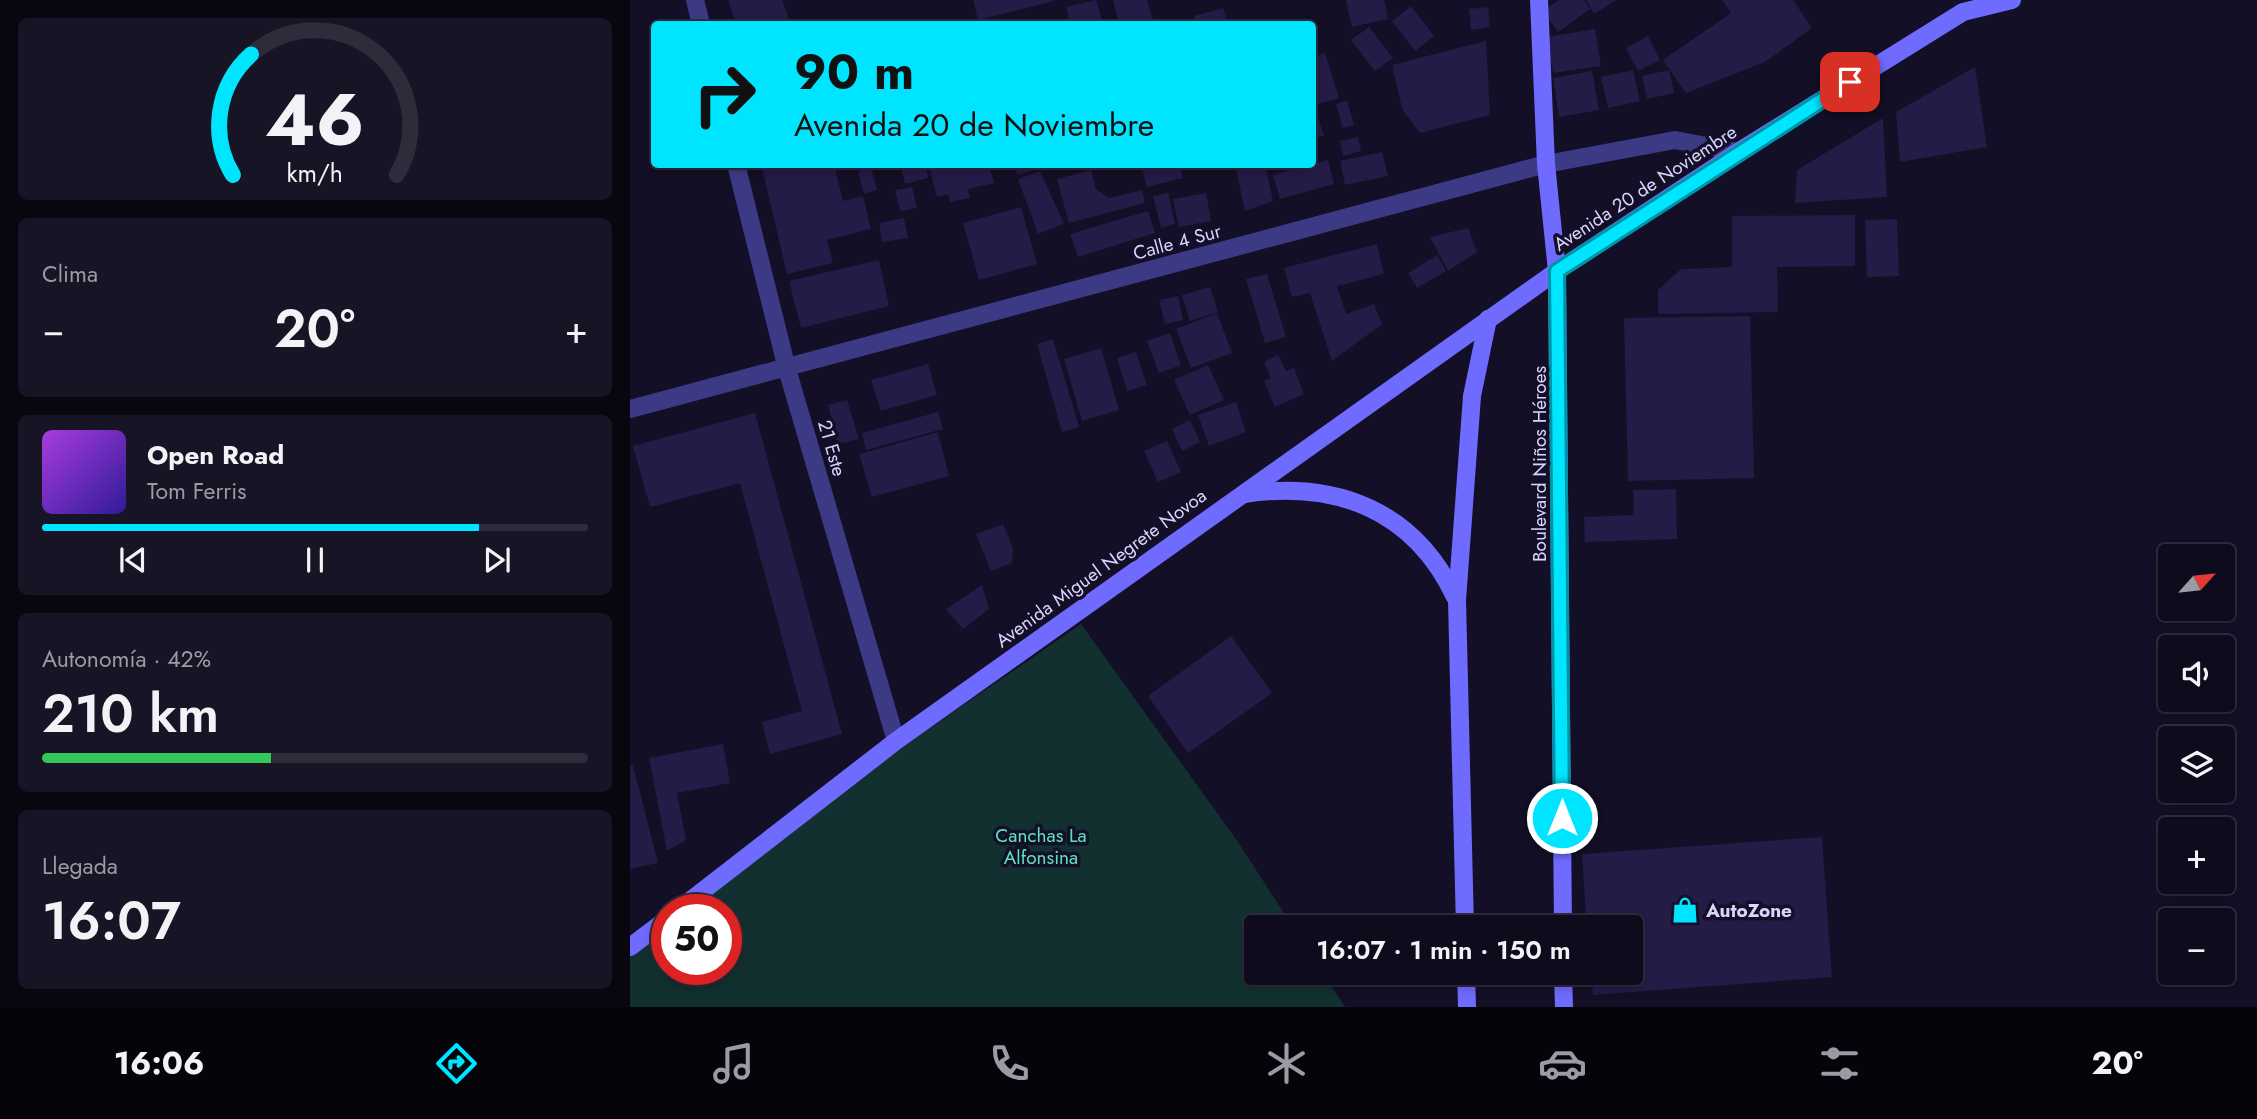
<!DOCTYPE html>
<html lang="es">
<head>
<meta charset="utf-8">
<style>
  :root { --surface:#0e0b1c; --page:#171425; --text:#f1f3f6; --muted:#9b9ba3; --line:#2e2b3b; --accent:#00e5ff }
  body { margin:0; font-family:Jost,sans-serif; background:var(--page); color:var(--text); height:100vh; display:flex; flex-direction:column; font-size:26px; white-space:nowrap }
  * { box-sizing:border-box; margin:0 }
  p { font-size:23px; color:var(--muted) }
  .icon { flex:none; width:38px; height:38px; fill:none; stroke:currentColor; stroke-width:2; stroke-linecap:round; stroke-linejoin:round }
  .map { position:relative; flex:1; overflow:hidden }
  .sheet { display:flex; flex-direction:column; gap:18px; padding:18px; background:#08060f; width:630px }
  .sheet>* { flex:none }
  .top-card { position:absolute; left:21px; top:21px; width:665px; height:147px; border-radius:7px; box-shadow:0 4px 10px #0003,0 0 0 2px var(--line); background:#00e5ff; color:#111; overflow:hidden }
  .needle { width:46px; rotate:63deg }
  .tools { position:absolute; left:1528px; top:544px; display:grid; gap:14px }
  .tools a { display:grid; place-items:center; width:77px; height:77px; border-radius:7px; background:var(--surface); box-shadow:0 4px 10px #0003,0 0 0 2px var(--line); font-size:35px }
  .speed { position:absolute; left:21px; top:894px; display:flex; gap:14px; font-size:35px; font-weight:700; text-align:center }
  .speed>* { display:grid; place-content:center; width:91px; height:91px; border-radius:50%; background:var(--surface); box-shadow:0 4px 10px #0003,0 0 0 2px var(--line); line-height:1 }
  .speed .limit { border:10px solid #d22; background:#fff; color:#111 }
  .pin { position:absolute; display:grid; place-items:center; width:60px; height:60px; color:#fff; margin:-30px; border-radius:14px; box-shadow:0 4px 10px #0006 }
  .me { position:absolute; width:77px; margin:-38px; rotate:0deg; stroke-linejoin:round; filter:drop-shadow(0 0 5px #0008) }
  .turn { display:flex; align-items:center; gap:24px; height:147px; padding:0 28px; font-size:32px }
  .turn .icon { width:91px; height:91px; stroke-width:2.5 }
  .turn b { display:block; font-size:49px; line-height:60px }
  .big { font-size:52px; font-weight:600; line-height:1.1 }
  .sheet .tile { flex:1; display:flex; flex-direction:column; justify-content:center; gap:10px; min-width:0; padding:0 24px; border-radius:10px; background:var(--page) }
  .sheet .dial { align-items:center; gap:0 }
  .dial svg { height:182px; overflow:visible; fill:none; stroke:var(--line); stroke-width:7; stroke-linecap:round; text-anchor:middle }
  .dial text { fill:var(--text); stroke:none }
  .song { display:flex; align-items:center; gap:21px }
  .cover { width:84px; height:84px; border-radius:10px; background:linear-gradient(135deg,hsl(280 70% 55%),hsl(250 70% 35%)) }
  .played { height:7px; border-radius:4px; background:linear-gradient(90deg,var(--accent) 80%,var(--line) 80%) }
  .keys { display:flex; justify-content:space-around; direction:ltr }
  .heat { display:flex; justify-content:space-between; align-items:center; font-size:38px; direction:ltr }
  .charge { height:10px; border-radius:5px; background:linear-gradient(90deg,#34c759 42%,var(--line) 0) }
  .trip { position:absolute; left:614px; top:915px; width:399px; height:70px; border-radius:7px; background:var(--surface); box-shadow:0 4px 10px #0003,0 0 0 2px var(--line); font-weight:600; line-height:70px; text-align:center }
  .menu { display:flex; height:112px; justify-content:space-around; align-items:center; background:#06040b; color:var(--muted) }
  .menu .icon { width:49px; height:49px }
  .menu .on { color:var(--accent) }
  .menu b { font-size:32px; color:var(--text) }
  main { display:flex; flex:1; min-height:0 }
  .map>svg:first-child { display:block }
  .green { fill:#12302f }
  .building { fill:#241b47 }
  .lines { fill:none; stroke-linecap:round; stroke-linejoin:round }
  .street { stroke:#3d3a85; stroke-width:18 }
  .secondary { stroke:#6f6bff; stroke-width:18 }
  .route-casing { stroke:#0095a6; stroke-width:18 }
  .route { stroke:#00e5ff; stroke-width:12 }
  .labels { text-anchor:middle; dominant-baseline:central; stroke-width:7; stroke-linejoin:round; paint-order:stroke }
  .street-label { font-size:19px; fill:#d9d4ff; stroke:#130f26 }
  .park-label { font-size:19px; fill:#5fe0c0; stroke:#130f26 }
  .poi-label { font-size:19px; font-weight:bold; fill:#d9d4ff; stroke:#130f26; text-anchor:start }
</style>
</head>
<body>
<main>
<section class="sheet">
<div class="tile dial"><svg viewBox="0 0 100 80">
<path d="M14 69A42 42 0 1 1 86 69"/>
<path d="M14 69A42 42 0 0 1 22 16" stroke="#00e5ff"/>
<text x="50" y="56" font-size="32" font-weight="700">46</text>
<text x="50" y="72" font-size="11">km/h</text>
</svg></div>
<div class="tile"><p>Clima</p>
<div class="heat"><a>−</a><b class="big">20°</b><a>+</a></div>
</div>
<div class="tile">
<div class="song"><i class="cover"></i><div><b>Open Road</b><p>Tom Ferris</p></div></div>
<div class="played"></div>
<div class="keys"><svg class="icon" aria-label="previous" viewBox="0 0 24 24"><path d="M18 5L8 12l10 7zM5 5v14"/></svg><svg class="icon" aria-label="pause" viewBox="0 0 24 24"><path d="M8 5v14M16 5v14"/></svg><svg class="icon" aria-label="next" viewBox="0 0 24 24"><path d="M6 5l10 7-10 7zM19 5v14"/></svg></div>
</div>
<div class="tile"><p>Autonomía · 42%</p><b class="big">210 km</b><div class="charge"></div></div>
<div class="tile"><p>Llegada</p><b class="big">16:07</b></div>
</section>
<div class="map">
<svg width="1627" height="1007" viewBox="0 0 1627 1007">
  <rect width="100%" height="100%" fill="#130f26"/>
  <polygon class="green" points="451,624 608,842 663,927 626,928 626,973 693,973 715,1007 0,1007 0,936 37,910 37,970 96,970 96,910 37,910"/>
  <g class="building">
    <polygon points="98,0 152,0 160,22 106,24"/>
    <polygon points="343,0 424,0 424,1 348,20"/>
    <polygon points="466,0 473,24 440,24 436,7"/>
    <polygon points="483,0 517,0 524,24 489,24"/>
    <polygon points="716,0 754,0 758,19 722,27"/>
    <polygon points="929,0 954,0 960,9 928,32 913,11"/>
    <polygon points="956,0 986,0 964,14"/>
    <polygon points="1092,0 1163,0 1182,28 1135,62 1056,93 1033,60 1101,13"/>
    <polygon points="781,6 804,36 785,51 762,21"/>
    <polygon points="858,7 860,27 841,30 839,9"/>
    <polygon points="593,8 598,24 566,24 564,16"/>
    <polygon points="739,27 763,58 745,71 721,40"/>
    <polygon points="965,29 971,66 923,73 917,37"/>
    <polygon points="1018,36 1030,60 1008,71 996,48"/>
    <polygon points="856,41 860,115 790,133 772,109 762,65"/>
    <polygon points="695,53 709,98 682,106 682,57"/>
    <polygon points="1345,67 1357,147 1270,162 1266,112"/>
    <polygon points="1003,70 1010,101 978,108 971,77"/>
    <polygon points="1039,70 1044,93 1017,99 1012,76"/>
    <polygon points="962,71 969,110 929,117 923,78"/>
    <polygon points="717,101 724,125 713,128 706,104"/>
    <polygon points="688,117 694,136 682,139 682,118"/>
    <polygon points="1253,118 1257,197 1165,203 1167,170"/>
    <polygon points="728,137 731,151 713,156 710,141"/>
    <polygon points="752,152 758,176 715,185 710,161"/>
    <polygon points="698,160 704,184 650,199 643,175"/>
    <polygon points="131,164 204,164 213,201 233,196 241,229 197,240 203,263 157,274"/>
    <polygon points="270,164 295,164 298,178 275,184"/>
    <polygon points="307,164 359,166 364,183 338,189 340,198 320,202 318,194 307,197 300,170 308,168"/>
    <polygon points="385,164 424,164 424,165 387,175"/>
    <polygon points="511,164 549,164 553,178 517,187"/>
    <polygon points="605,164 635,164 643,201 615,211"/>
    <polygon points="241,168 247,190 234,194 228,171"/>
    <polygon points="461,170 466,189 479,198 512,190 515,203 439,223 427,179"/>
    <polygon points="410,171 434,224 408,234 388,179"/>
    <polygon points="282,187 287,208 270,211 265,190"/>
    <polygon points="538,193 545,224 531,228 523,196"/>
    <polygon points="576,193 581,221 549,227 543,199"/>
    <polygon points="391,207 407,264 349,280 333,223"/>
    <polygon points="518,211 525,233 448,257 440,234"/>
    <polygon points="1225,215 1225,266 1147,267 1148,312 1028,314 1028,290 1051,269 1102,267 1102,216"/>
    <polygon points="274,218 278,238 252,242 249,223"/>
    <polygon points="1267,219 1269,276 1237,277 1235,220"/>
    <polygon points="838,228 847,252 818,271 800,237"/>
    <polygon points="747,244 754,274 707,286 716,314 744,304 752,324 702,361 680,293 662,297 654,268"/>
    <polygon points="807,255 816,271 787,288 778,273"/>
    <polygon points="249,260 259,306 171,328 159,281"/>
    <polygon points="637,274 656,337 635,343 616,279"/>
    <polygon points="580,287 588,312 560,321 552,295"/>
    <polygon points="548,296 553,320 535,324 529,300"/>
    <polygon points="587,313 602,353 561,368 546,329"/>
    <polygon points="1120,316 1124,478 998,481 994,318"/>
    <polygon points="540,333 551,365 529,373 517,341"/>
    <polygon points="423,339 449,427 432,432 407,344"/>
    <polygon points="471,348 489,410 452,421 434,359"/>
    <polygon points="506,352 517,385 497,391 487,358"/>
    <polygon points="648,355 656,371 664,368 674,394 645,407 634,381 641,378 634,362"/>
    <polygon points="298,364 307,395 251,411 241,380"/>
    <polygon points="578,365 594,400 560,415 544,380"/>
    <polygon points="217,400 229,439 208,444 198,405"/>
    <polygon points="606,402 616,432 579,446 568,415"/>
    <polygon points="308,412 313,429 236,450 232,433"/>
    <polygon points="125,413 212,734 140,754 132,722 172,711 110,483 20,507 3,446"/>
    <polygon points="560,420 570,442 552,451 542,429"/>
    <polygon points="308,432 319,476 242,497 229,454"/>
    <polygon points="537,441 551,472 528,482 514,451"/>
    <polygon points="1046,489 1047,539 955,542 954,517 1004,515 1003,490"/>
    <polygon points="373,524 383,548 382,563 361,571 346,534"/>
    <polygon points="352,585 359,609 333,629 316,609"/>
    <polygon points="601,636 642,693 558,753 518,696"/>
    <polygon points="93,744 100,783 47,793 56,840 37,851 19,758"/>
    <polygon points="3,765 28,863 0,869 0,766"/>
    <polygon points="1192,837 1202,977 963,995 961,973 1001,973 1001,928 957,928 952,854"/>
  </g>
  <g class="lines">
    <g class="street">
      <polyline points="65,0 71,24"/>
      <polyline points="106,164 157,369 266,741"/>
      <polyline points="0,409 916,164 1045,140 1108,152"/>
    </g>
    <g class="secondary">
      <polyline points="909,0 916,164 927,271 933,928"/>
      <path d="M614 494C706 480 784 510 825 597"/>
      <polyline points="48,910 266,741 927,271 1108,152 1333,12 1382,0"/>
      <polyline points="835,928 827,600 842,396 858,319"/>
      <polyline points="0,947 37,919"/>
      <polyline points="836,973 837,1007"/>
      <polyline points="933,973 934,1007"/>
    </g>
  </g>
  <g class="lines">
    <g class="route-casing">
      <polyline id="route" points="932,818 927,271 1220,82"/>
    </g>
    <use href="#route" class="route"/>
  </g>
  <defs>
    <g id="shop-bare" transform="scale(2.1)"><path d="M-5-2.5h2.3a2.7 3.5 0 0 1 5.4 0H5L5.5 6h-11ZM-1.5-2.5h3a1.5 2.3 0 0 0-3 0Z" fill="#00e5ff" stroke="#130f26" stroke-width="2.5" paint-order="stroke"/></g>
  </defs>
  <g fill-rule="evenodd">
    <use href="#shop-bare" x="1055" y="910"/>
  </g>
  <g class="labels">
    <g class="street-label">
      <text transform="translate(1015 188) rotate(-33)">Avenida 20 de Noviembre</text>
      <text transform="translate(547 242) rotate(-15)">Calle 4 Sur</text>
      <text transform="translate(202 448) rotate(74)">21 Este</text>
      <text transform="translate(909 464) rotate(-90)">Boulevard Niños Héroes</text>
      <text transform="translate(471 568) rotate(-36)">Avenida Miguel Negrete Novoa</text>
    </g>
    <g class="park-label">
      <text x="411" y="835">Canchas La<tspan x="411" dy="22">Alfonsina</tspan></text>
    </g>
    <g class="poi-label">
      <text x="1076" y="910">AutoZone</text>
    </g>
  </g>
</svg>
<div class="tools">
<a><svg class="needle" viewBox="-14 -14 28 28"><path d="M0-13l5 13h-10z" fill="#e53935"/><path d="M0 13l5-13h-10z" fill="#9b9ba3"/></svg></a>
<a><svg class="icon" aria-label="sound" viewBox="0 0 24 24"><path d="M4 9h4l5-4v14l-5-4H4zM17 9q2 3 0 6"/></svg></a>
<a><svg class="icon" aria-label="layers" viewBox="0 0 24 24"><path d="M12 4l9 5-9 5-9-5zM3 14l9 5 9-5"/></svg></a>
<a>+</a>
<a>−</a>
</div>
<div class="speed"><div class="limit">50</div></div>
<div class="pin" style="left:1220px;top:82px;background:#d93025"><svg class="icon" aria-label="arrive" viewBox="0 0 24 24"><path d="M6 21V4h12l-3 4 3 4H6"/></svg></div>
<svg class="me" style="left:932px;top:818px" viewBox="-20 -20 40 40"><circle r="17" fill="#00e5ff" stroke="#fff" stroke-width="3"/><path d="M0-11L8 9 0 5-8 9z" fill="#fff"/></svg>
<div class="trip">16:07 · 1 min · 150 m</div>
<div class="top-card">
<div class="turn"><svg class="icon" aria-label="right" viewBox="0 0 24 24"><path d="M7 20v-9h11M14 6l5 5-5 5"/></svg><div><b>90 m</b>Avenida 20 de Noviembre</div></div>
</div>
</div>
</main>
<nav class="menu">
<b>16:06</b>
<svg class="icon on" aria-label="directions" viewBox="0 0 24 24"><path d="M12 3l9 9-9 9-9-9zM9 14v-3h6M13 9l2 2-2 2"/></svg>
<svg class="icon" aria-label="music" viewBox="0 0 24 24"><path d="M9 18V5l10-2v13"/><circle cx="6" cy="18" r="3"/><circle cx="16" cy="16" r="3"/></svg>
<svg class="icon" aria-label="phone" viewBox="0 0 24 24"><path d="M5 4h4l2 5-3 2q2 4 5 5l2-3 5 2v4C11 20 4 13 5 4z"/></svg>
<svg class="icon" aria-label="climate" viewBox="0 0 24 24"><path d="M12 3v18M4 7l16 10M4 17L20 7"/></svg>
<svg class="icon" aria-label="car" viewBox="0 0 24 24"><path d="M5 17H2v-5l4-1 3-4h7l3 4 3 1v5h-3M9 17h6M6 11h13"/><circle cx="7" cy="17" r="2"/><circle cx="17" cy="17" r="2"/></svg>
<svg class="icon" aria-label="filters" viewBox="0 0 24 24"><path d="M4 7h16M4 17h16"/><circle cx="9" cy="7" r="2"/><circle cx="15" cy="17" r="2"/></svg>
<b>20°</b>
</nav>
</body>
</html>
